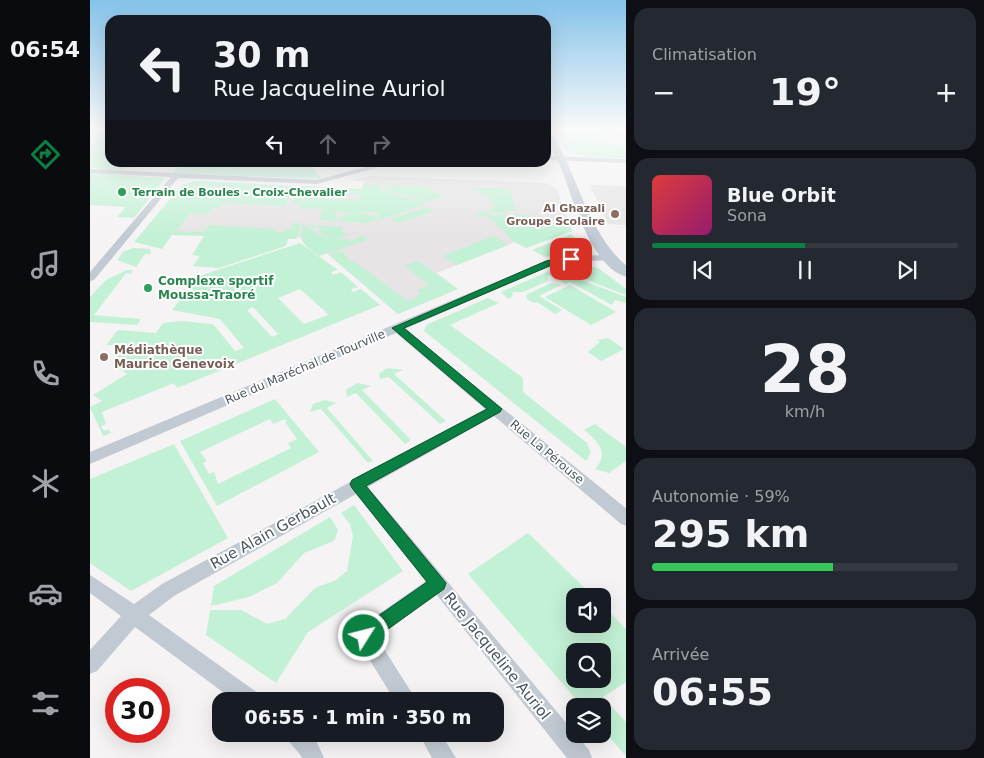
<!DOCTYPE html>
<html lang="fr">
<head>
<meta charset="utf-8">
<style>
  :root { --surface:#171b24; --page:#242831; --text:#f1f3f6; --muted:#9ea1a6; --line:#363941; --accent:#0b8043 }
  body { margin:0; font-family:"DejaVu Sans",sans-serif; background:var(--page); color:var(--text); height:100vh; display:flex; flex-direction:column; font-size:19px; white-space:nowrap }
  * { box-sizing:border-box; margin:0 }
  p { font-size:16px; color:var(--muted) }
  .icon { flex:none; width:28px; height:28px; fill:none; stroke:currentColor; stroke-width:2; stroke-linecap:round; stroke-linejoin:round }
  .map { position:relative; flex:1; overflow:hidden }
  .details { display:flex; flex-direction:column; gap:8px; padding:8px; background:#0d0f14; width:358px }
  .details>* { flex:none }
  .guide { position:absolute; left:15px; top:15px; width:446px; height:152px; border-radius:15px; box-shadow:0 5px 20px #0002; background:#171b24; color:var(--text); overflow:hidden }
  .fabs { position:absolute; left:476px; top:588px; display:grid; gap:10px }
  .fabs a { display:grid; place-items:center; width:45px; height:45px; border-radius:10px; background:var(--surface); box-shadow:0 5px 20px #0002; font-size:25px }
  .speed { position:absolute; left:15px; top:678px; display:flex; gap:10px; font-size:25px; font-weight:700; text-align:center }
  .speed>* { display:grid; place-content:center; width:65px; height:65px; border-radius:50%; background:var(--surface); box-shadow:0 5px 20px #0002; line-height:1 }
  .speed .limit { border:8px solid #d22; background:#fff; color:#111 }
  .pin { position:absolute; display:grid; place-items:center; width:42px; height:42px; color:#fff; margin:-21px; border-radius:10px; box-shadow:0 2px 8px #0006 }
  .me { position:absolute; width:55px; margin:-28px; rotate:54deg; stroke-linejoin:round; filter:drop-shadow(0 0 4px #0008) }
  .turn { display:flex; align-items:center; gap:18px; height:105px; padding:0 25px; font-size:22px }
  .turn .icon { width:65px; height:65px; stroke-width:2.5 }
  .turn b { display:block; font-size:35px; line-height:42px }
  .lanes { display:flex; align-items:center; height:48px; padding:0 25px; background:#0003; justify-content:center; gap:25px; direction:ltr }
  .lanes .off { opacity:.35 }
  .big { font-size:38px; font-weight:700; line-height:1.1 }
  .details .card { flex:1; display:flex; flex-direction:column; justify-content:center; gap:8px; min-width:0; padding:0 18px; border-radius:15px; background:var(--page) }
  .details .dial { align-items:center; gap:0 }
  .dial b { font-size:65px; line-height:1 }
  .song { display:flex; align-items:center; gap:15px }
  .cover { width:60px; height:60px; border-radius:8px; background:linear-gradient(135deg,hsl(0 70% 55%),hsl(320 70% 35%)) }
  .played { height:5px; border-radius:2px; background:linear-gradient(90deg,var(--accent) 50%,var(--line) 50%) }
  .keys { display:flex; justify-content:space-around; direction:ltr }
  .heat { display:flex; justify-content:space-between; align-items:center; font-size:28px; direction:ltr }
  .charge { height:8px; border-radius:4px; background:linear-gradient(90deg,#34c759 59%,var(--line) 0) }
  .trip { position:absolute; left:122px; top:692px; width:292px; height:50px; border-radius:15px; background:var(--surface); box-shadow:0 5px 20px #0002; font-weight:700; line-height:50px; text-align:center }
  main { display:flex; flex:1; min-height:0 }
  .tab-bar { display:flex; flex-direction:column; width:90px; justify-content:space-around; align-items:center; background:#090b0e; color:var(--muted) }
  .tab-bar .icon { width:35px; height:35px }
  .tab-bar .on { color:var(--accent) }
  .tab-bar b { font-size:22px; color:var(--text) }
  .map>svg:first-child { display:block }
  .education { fill:#e6e4e5 }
  .green { fill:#c3f1d5; fill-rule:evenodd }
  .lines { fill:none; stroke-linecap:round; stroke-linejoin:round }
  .street { fill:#c1cad2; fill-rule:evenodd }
  .secondary { fill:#c1cbd6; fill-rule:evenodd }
  .route { fill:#0b8043; stroke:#07532c }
  .leisure-dot { fill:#2e9e5b; stroke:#fff; stroke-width:2 }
  .education-dot { fill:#8d6e63; stroke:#fff; stroke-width:2 }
  .labels { text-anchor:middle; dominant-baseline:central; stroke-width:4; stroke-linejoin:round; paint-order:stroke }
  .far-leisure-label { font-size:11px; font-weight:bold; fill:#27864d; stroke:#fff; text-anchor:start }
  .far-education-label { font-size:11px; font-weight:bold; fill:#785e54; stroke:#fff; text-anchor:end }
  .leisure-label { font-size:12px; font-weight:bold; fill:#27864d; stroke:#fff; text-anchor:start }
  .education-label { font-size:12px; font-weight:bold; fill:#785e54; stroke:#fff; text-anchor:start }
  .street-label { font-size:12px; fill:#4a5661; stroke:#fff }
  .near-street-label { font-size:15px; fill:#4a5661; stroke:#fff }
</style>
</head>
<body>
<main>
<nav class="tab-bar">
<b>06:54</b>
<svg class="icon on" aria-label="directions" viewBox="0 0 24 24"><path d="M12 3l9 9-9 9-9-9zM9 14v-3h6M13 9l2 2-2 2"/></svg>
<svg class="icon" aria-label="music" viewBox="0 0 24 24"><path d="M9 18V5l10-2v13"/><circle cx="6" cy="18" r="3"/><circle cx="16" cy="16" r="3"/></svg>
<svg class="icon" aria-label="phone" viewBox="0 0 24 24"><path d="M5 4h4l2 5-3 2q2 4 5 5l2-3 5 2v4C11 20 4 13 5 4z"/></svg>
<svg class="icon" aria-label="climate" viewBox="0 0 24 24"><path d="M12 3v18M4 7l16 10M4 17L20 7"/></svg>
<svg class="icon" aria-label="car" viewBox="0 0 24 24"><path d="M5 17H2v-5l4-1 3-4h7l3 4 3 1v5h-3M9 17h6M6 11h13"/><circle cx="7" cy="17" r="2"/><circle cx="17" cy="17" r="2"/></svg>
<svg class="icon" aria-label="filters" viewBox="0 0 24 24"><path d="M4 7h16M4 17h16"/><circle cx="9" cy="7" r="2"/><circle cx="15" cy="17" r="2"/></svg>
</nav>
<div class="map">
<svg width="537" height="758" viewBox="0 0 537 758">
  <rect width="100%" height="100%" fill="#f5f3f3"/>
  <g class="education">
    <polygon points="278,176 456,183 467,189 482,231 436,248 425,242 347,273 368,289 308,314 219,238 82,231 117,182 272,189 274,181 261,180"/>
    <polygon points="500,185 536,186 536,225 518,224"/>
  </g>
  <g class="green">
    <polygon points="10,129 17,129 13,134 20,130 20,162 220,163 232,179 81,173 90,165 97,163 66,164 19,171 0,167 0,134"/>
    <polygon points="461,129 518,129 536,134 536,138 518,134 509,140 528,145 533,141 536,142 536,147 534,148 536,150 536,158 497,157 478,151"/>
    <polygon points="0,173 73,178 74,180 44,218 27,217 36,207 0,205"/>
    <polygon points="105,181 204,186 195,206 133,203 129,209 124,208 118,213 100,214 86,231 113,232 119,225 185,229 185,232 194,232 195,229 204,230 202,227 203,223 211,223 206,239 198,239 196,246 129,268 103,266 110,256 102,255 114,236 82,235 72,249 44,242 92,185"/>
    <path d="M274 184 292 185 291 190 335 203 334 205 289 220 288 213 284 212 247 213 244 215 247 217 246 221 230 220 233 209 210 208 211 205 202 204 210 186 272 189ZM217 192 270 195 269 199 264 200 215 198Z"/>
    <polygon points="295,185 340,187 342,188 338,190 355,196 336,202 295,189"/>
    <polygon points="398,188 420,189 424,208 427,210 408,213 397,210 407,206 400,202 403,200 381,189"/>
    <polygon points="337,207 345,211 309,223 301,219"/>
    <polygon points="394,211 399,213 399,216 428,214 441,216 443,221 479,223 482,231 436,248 425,242 397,216 383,215"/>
    <polygon points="265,213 285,216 287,220 278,223 248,221 253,215"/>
    <path d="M213 224 232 236 261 241 272 235 278 240 229 256C215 245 207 243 213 224Z"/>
    <path d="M219 225 253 227 251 231 258 235C250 240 236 238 229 231L230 228 220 227Z"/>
    <polygon points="481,234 494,249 492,252 455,257 442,250"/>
    <polygon points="403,236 418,245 367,265 353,256"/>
    <path d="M210 243 248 270 241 272 243 275 251 272 268 287 261 289 263 292 271 289 290 305 87 388 84 383 12 412 16 424 11 426 14 431 19 429 21 433 13 436 0 407 12 401 3 395 37 374 22 364 31 350 23 345H16L28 330 66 333 73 323 91 321 123 324 145 351 154 348 130 319 82 310 109 276ZM210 289 238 314V315L214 324 188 298ZM163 307 188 334 182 337 157 310Z"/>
    <polygon points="43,248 60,249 61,254 55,254 46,267 27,260 33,252"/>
    <polygon points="251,251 259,258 257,259 260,261 263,261 318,301 331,294 327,290 340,285 314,266 328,261 368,289 308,314 239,255"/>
    <polygon points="492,265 508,268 536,289 536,295 468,269"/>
    <polygon points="37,270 43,270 41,274 36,273 4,315 51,319 47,325 0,322 0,297 16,280"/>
    <path d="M459 271H468L536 297V303L525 300 522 305 480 282 475 284C469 280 468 274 458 276V281L433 292H423L422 297 418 299 411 292Z"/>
    <polygon points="461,283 471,285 449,296 472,310 465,314 447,302 444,303 437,299 436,295"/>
    <polygon points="480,285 526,312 501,325 455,297"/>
    <polygon points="398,298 409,303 360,325 433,378 433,392 497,443 501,453 496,461 334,331 336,325"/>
    <polygon points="518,338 534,349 511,361 498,352 510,342 507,340"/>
    <polygon points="297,368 313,370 304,374 356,421 350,424 299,377 290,379 289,374"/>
    <polygon points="267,383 281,386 272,390 321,440 315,444 266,393 257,397 256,390"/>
    <path d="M185 399 229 452 127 506 90 441ZM180 419 183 424 195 419 197 421 195 422 207 439 198 443 201 448 128 484 124 472 119 474 113 463 117 461 110 452Z"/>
    <polygon points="235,400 246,403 237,408 283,461 278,463 231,409 220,412 223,404"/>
    <path d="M505 424 536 447V461L519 473 505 469C520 453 508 441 494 430Z"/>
    <polygon points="84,444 138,538 41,591 0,563 0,479"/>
    <polygon points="264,505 313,571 218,632 186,683 116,635 120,610 151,610 177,624 195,619 225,588 246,580 257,571 263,536 260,524 251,513"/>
    <polygon points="240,517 248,530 244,541 214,553 187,583 159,597 121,606 124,586"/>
    <path d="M438 533 503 596H485V624H512L513 606 536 629V682L513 697 536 722V756L513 730 512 706H492L378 574ZM485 651H512V679H485Z"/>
  </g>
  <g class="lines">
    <g class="street">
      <polygon points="456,156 537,159 537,163 456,160"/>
      <polygon points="294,162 307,162 227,184 88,178 4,280 0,281 0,272 81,177 0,173 0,169 227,180"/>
      <polygon points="518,255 521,256 521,260 481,262 462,265 315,329 537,509 537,526 531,524 404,416 278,487 499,750 502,758 477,758 346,594 287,638 327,701 305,701 265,636 267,629 336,581 266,494 84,596 59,615 169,694 172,701 145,701 45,627 7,671 0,674 0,650 31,616 0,593 0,575 44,604 72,584 395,409 306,333 0,464 0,452 456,261 481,256"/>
      <path d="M195 734H223L234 758H212C207 748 198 744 195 734Z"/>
      <polygon points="329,734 351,734 366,758 342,758"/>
    </g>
    <path class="secondary" d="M456 129H460C486 171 499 236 537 266V277C501 268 483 198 471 168 466 155 456 142 456 129Z"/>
  </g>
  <linearGradient id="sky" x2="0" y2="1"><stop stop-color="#85c3ea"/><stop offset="0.55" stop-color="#fafafa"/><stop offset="1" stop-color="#fafafa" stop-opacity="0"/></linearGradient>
  <rect width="537" height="235" fill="url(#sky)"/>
  <polygon class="route" points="481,256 484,257 484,260 462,265 314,328 412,409 410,412 276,486 356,583 354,589 280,642 274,645 268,642 266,636 268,630 337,582 262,488 260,484 262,480 397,409 302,328 456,261"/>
  <g class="leisure-dot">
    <circle cx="32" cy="192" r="5"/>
    <circle cx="58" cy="288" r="5"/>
  </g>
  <g class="education-dot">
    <circle cx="525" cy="214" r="5"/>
    <circle cx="14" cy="357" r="5"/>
  </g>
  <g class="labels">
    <g class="far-leisure-label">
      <text x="42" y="192">Terrain de Boules - Croix-Chevalier</text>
    </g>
    <g class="far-education-label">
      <text x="515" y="208">Al Ghazali<tspan x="515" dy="13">Groupe Scolaire</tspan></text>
    </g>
    <g class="leisure-label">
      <text x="68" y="281">Complexe sportif<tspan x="68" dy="14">Moussa-Traoré</tspan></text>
    </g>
    <g class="education-label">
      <text x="24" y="350">Médiathèque<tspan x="24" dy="14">Maurice Genevoix</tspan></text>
    </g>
    <g class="street-label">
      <text transform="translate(215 367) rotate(-23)">Rue du Maréchal de Tourville</text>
      <text transform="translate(457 452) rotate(40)">Rue La Pérouse</text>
    </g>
    <g class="near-street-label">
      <text transform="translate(183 531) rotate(-29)">Rue Alain Gerbault</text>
      <text transform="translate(407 656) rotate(51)">Rue Jacqueline Auriol</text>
    </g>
  </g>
</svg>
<div class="fabs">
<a><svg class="icon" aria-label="sound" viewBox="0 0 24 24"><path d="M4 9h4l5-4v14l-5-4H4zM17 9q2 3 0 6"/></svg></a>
<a><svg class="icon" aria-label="search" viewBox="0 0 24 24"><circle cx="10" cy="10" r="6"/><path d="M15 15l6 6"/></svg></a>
<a><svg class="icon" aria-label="layers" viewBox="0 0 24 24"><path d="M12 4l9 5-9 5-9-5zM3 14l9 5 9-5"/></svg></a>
</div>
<div class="speed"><div class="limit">30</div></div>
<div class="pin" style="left:481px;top:259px;background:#d93025"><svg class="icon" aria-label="arrive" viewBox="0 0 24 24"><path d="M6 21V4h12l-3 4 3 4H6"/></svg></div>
<svg class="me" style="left:274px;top:636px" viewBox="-20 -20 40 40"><circle r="17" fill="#0b8043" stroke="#fff" stroke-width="3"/><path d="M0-11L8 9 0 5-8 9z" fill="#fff"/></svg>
<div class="trip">06:55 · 1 min · 350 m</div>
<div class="guide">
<div class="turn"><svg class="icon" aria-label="left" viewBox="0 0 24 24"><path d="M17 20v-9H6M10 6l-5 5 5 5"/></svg><div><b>30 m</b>Rue Jacqueline Auriol</div></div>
<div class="lanes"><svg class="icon" aria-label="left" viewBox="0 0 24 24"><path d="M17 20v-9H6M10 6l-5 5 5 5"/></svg><svg class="icon off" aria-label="ahead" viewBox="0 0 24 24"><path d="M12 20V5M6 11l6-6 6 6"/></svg><svg class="icon off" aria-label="right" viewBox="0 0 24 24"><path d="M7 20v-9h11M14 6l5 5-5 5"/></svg></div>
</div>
</div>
<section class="details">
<div class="card"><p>Climatisation</p>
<div class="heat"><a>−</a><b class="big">19°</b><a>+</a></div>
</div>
<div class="card">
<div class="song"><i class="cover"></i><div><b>Blue Orbit</b><p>Sona</p></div></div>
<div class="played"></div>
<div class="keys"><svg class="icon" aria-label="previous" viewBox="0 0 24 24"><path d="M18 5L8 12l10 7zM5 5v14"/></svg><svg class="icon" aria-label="pause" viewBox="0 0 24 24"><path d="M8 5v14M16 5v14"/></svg><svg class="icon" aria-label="next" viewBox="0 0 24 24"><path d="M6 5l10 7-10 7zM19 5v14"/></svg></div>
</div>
<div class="card dial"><b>28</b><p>km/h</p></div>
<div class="card"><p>Autonomie · 59%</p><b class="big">295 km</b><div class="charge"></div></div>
<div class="card"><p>Arrivée</p><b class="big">06:55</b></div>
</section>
</main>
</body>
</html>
